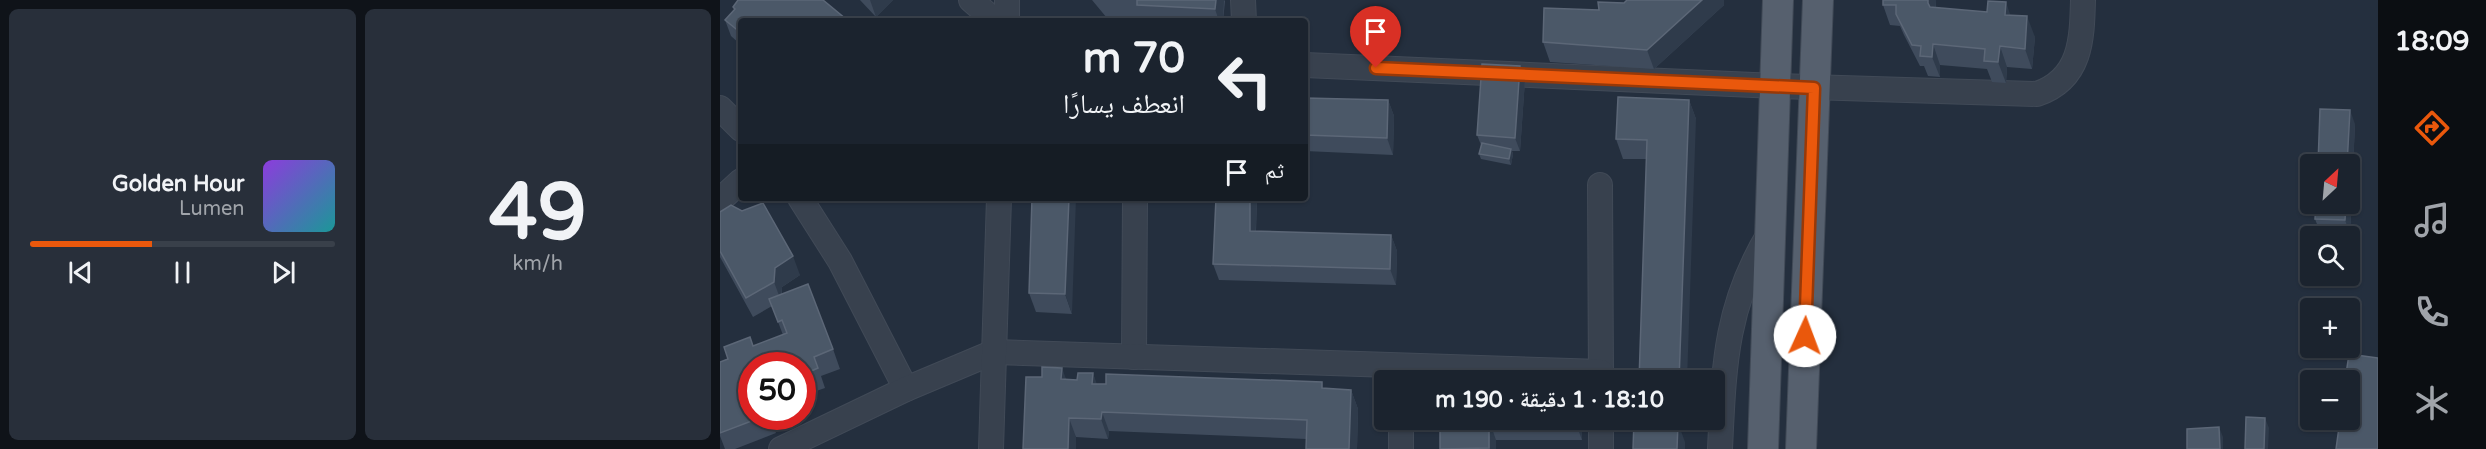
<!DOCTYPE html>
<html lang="ar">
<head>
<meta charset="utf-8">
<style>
  :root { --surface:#1b232e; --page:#282f3a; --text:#f1f3f6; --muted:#a0a4aa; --line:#39404a; --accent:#ea580c }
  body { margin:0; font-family:"Varela Round","Noto Naskh Arabic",sans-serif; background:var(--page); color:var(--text); direction:rtl; height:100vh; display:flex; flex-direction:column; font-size:22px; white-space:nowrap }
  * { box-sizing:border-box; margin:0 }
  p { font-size:20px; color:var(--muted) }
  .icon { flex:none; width:33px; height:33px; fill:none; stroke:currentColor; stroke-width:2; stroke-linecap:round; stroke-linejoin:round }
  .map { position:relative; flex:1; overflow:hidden; direction:ltr }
  .drawer { display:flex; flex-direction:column; gap:9px; padding:9px; background:#0f1319; width:720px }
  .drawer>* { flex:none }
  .banner { position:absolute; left:18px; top:18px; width:570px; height:183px; border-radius:6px; box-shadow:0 2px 4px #0004,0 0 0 2px var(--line); direction:rtl; background:#1b232e; color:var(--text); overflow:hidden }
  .needle { width:39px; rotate:26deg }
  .controls { position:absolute; left:1580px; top:154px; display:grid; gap:12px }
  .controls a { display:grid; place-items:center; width:60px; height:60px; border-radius:6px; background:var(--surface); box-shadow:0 2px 4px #0004,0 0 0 2px var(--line); font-size:30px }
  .speed { position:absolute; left:18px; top:352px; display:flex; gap:12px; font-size:30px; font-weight:700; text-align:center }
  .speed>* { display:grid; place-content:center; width:78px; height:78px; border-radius:50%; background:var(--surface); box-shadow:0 2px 4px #0004,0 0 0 2px var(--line); line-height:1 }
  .speed .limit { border:9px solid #d22; background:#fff; color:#111 }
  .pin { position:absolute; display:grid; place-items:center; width:51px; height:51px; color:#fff; margin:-62px -26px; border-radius:50% 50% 50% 0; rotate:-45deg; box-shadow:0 0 6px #0007 }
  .pin .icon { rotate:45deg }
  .me { position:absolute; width:66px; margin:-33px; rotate:2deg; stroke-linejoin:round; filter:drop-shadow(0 0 4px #0008) }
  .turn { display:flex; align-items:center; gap:21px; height:126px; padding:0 24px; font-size:27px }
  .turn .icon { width:78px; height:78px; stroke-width:2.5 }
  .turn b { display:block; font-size:42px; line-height:51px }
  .then { display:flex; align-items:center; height:57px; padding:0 24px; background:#0003; gap:12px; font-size:22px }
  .drawer .card { flex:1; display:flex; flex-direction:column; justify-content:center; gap:9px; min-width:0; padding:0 21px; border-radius:9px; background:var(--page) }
  .drawer .dial { align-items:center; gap:0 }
  .dial b { font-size:78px; line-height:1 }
  .song { display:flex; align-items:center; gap:18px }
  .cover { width:72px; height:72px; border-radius:9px; background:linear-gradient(135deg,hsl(270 70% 55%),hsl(180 70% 35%)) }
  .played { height:6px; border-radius:3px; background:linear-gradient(90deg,var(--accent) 40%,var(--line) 40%) }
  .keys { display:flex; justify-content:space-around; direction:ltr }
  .drawer .tiles { flex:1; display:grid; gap:9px; grid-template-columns:repeat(2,1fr) }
  .trip { position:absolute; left:654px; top:370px; width:351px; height:60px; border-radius:6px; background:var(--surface); box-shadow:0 2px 4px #0004,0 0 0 2px var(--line); font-weight:700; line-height:60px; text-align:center; direction:rtl }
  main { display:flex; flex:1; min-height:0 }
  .tabs { display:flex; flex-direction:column; width:108px; justify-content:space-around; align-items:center; background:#0b0e12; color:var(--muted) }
  .tabs .icon { width:42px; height:42px }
  .tabs .current { color:var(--accent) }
  .tabs b { font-size:27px; color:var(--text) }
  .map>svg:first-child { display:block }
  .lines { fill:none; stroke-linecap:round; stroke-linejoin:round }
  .minor-casing { stroke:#414a57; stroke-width:26 }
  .major-casing { stroke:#414a57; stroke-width:32 }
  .minor { stroke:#38414e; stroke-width:24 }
  .major { stroke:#56606e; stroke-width:30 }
  .wall { fill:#3f4b5c }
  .shaded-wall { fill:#2f3b4b }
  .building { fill:#4b5868; stroke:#5c6777; stroke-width:1.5 }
  .route-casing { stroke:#983908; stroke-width:15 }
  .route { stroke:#ea580c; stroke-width:10 }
</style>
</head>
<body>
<main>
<nav class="tabs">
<b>18:09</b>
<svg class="icon current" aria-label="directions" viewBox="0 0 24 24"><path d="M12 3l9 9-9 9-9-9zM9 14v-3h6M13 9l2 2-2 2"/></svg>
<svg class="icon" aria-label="music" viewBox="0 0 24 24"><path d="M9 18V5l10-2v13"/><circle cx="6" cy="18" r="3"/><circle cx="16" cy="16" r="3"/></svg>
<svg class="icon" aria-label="phone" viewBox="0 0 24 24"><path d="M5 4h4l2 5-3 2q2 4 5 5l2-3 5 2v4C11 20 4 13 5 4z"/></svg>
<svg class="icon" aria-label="climate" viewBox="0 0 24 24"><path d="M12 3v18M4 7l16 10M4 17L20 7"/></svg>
</nav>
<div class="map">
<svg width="1658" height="449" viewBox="0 0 1658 449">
  <rect width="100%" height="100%" fill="#242f3e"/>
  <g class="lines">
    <g class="minor-casing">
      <g id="minor">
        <polyline points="251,0 275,21"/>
        <polyline points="523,0 524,21"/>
        <polyline points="287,21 287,0"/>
        <path d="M585 65 1056 86 1317 94C1361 79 1362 40 1363 0"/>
        <polyline points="0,108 21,129"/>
        <polyline points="880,185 881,381"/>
        <polyline points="80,198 120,261 186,389"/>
        <polyline points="0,200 21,181"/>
        <polyline points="414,357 415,198"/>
        <polyline points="61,449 186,389 274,352 881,372"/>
        <polyline points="271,449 279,198"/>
        <polyline points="681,449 681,420"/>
        <polyline points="881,449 881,420"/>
        <path d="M1000 449C1004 366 1005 307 1049 234"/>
      </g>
    </g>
    <g class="major-casing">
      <g id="major">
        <polyline points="1043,449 1058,0"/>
        <polyline points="1081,449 1098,0"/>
      </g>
    </g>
    <use href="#minor" class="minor"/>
    <use href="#major" class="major"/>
  </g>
  <g class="wall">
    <polygon points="18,0 21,21 21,45 11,36 5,20 14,10 13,7"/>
    <polygon points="140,0 173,0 156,17"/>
    <polygon points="372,0 504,0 505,1 503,21 423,21 422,18 387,18"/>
    <polygon points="907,0 1004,0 1004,5 934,69 830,62 823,42 879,10 904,3"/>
    <polygon points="1163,0 1216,0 1216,8 1290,15 1315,37 1312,69 1287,67 1286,83 1272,82 1267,69 1220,65 1220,77 1208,76 1204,66 1200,66 1184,35 1180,26 1170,25 1163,5"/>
    <polygon points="800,66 805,80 800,151 792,151 793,154 791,165 761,159 759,154 761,145 757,135"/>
    <polygon points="585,98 668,100 674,116 673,155 585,151"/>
    <polygon points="969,100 976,119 927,159 903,159 896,139"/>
    <polygon points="1635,124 1630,234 1600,232 1595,219"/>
    <polygon points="312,198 352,314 316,312 309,293"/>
    <polygon points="496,198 537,198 536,231 671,235 677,251 676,285 499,280 493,264"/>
    <polygon points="0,212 80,275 62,287 62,294 113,349 120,369 101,376 105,388 82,396 82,366 32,366 32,417 50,417 56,433 15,449 5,449 0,436 0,362 8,359 33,346 63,335 52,306 33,317 0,257"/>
    <polygon points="373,373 376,384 631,390 638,409 637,449 586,449 586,439 389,431 388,439 356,437 306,377 357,380"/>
    <polygon points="720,420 862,420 862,440 776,440 776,449 720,449"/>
  </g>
  <g class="shaded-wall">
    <polygon points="150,0 173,0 156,17"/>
    <polygon points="496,0 504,0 503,21 499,21 495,9"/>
    <polygon points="982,0 1004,0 1004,5 934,69 927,50"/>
    <polygon points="1208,0 1216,0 1215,24 1208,3"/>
    <polygon points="1286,2 1293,23 1285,15"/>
    <polygon points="1307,16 1315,37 1312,69 1305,49"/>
    <polygon points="1213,44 1220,65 1220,77 1212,57"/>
    <polygon points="1280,46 1287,67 1286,83 1278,62"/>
    <polygon points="800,66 805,80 800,151 795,138"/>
    <polygon points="668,100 674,116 673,155 667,138"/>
    <polygon points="969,100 976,119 967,381 959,381"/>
    <polygon points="1630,110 1635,124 1630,234 1625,220 1626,204 1629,204 1629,165 1627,165"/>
    <polygon points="791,149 793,154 791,165 789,159"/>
    <polygon points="349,198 356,198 352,314 345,294"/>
    <polygon points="530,198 537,198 535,247 530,231"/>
    <polygon points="671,235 677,251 676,285 670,269"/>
    <polygon points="73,256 80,275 62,287 61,301 54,282 55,268"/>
    <polygon points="342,368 349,387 341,379"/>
    <polygon points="855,370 859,381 855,381"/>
    <polygon points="373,373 380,393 372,384"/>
    <polygon points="631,390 638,409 637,449 629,449"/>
    <polygon points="382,412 389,431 388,439 381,419"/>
    <polygon points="349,418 356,437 356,449 348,449"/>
    <polygon points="1545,418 1549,428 1548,449 1544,449"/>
    <polygon points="769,420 776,440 776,449 770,449"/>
    <polygon points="855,420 862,420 862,440 855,421"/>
    <polygon points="958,423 965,442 965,449 957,449"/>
    <polygon points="1499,427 1503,437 1503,449 1500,449"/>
  </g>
  <g class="building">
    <polygon points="18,0 103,0 126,19 124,21 21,21 21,33 5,20 15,9 13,7"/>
    <polygon points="417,0 496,0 495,9 417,5"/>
    <polygon points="907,0 982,0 927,50 823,42 824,8 879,10 878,2 904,3"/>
    <polygon points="1163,0 1208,0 1208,3 1210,7 1267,12 1268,1 1286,2 1285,15 1307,16 1305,49 1280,46 1278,62 1264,61 1265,49 1213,44 1212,57 1200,56 1201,46 1192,45 1176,14 1176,5 1163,5"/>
    <polygon points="762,64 800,66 795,138 757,135"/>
    <polygon points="898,97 969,100 959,381 919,381 927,140 896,139"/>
    <polygon points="585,98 668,100 667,138 585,135"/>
    <polygon points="1600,109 1630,110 1627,165 1598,165"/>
    <polygon points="762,143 791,149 789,159 759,154"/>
    <polygon points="312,198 349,198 345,294 309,293"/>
    <polygon points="496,198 530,198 530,231 671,235 670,269 493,264"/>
    <polygon points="43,203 73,256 55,268 54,282 26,298 0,251 0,212 11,205 22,211"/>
    <polygon points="1596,204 1626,204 1625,220 1595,219"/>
    <polygon points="88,284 113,349 94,357 98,368 82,375 82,366 32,366 32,417 42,417 0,433 0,362 8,359 4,347 30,337 33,346 67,333 62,320 58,322 49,299"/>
    <polygon points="1629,354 1658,358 1658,449 1616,449 1620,420 1629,420 1629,381 1625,381"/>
    <polygon points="322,367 342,368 341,379 357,380 358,373 373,373 372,384 386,384 386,374 602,382 602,388 631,390 629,449 586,449 587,420 382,412 381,419 349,418 348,449 303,449 306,377 322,377"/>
    <polygon points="753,369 855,370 855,381 720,381 720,377 753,378"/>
    <polygon points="1526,417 1545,418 1544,449 1525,449"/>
    <polygon points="720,420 855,420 855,421 769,420 769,448 720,449"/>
    <polygon points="914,421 958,423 957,449 913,449"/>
    <polygon points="1499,427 1500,449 1467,449 1467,429"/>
  </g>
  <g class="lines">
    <g class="route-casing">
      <polyline id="route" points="656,68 1094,88 1085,336"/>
    </g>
    <use href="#route" class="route"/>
  </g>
</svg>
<div class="controls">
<a><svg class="needle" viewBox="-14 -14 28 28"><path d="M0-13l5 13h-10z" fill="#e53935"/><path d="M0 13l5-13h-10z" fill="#a0a4aa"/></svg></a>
<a><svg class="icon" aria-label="search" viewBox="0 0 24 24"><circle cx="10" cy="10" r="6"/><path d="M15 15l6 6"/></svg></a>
<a>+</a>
<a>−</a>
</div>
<div class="speed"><div class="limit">50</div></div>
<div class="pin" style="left:656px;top:68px;background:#d93025"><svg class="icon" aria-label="arrive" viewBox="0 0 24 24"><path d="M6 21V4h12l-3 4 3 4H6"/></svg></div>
<svg class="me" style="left:1085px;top:336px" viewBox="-20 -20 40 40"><circle r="19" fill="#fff"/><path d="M0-13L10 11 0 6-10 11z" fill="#ea580c"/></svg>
<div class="trip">18:10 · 1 دقيقة · 190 m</div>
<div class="banner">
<div class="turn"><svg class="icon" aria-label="left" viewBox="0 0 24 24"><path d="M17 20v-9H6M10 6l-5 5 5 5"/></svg><div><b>70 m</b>انعطف يسارًا</div></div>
<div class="then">ثم<svg class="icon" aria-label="arrive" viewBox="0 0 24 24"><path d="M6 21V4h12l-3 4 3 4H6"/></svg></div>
</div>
</div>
<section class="drawer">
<div class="tiles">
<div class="card dial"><b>49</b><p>km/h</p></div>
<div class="card">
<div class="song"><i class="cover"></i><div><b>Golden Hour</b><p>Lumen</p></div></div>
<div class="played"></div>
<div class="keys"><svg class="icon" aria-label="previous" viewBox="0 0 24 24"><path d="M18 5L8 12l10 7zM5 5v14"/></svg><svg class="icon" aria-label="pause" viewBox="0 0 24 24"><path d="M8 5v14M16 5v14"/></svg><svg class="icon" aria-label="next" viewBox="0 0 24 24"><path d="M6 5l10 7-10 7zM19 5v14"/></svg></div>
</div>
</div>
</section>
</main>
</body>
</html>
